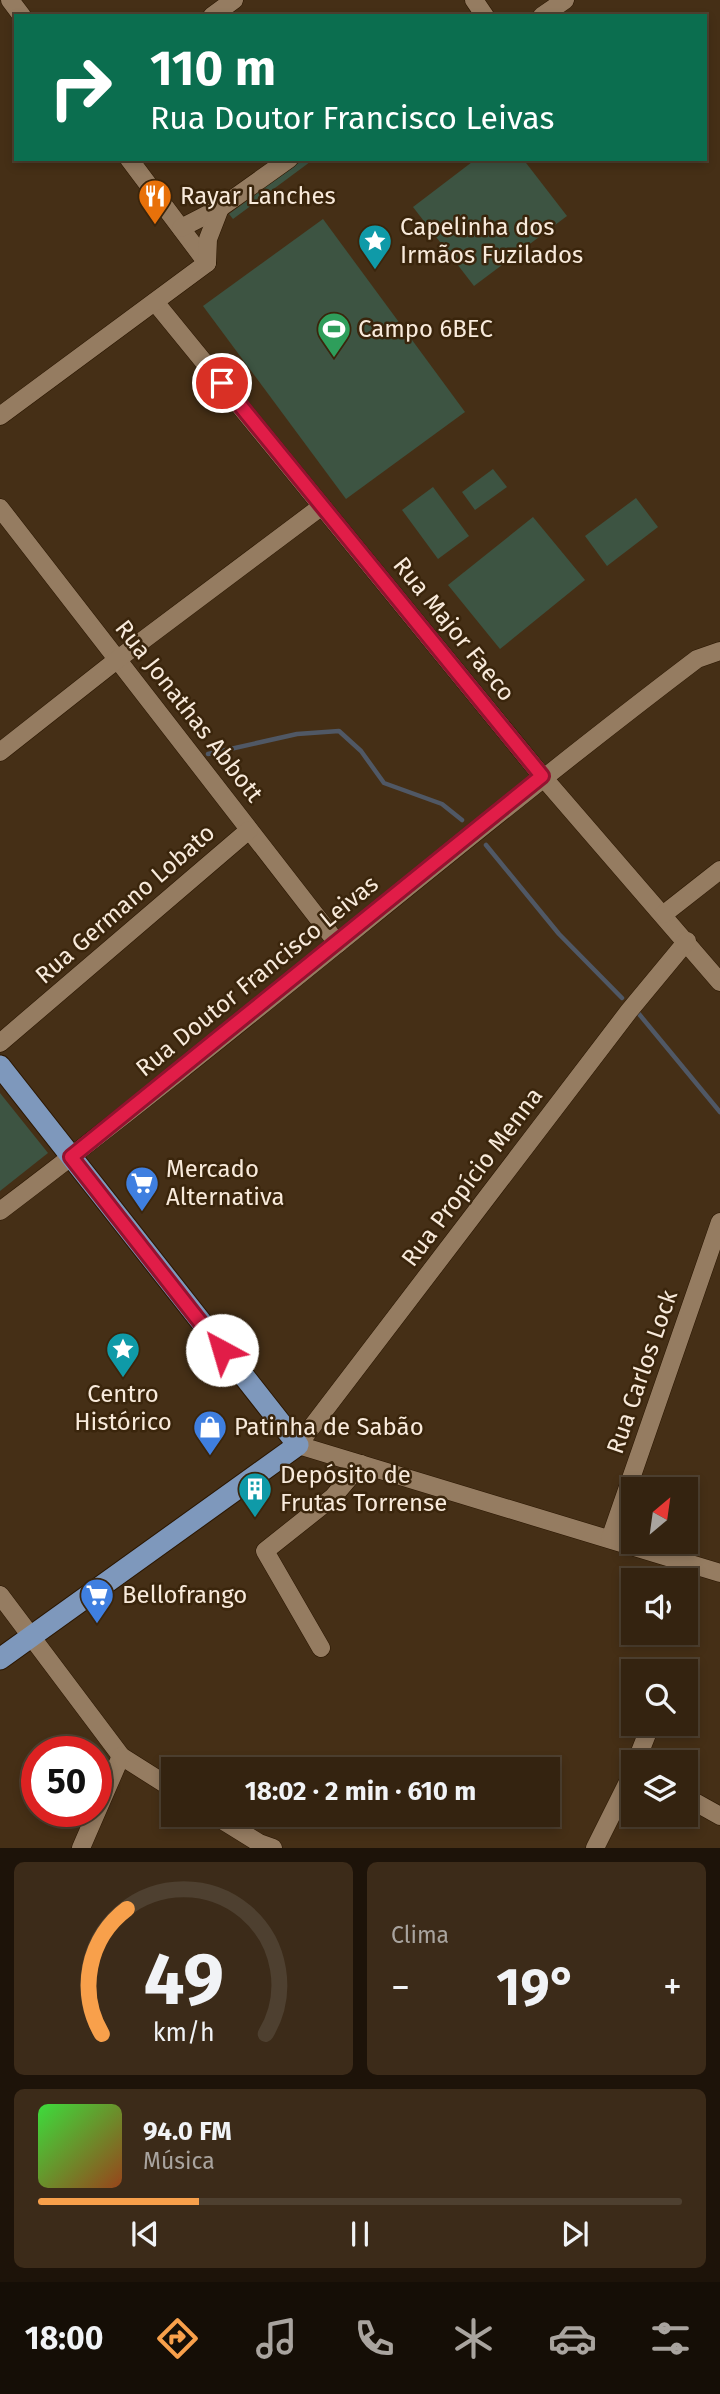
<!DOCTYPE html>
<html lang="pt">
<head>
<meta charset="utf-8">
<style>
  :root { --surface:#342310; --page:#3c2b19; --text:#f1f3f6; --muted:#a9a49f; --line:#4e4030; --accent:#f8a04b }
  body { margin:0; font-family:"Fira Sans",sans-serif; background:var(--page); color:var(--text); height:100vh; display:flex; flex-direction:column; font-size:26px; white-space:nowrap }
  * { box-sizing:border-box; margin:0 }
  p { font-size:23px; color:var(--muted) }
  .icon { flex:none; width:38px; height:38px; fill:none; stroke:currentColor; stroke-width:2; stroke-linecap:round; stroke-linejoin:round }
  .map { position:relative; height:1848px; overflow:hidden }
  .details { display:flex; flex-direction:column; gap:14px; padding:14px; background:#1d1309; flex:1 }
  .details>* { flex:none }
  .top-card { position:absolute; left:14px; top:14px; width:693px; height:147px; border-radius:0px; box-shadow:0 4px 10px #0003,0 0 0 2px var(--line); background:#0b6e4f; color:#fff; overflow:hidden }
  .needle { width:46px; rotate:29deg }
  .fabs { position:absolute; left:621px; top:1477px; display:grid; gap:14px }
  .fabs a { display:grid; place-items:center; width:77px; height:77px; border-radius:0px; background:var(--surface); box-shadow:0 4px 10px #0003,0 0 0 2px var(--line); font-size:35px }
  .speed { position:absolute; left:21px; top:1736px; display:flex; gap:14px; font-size:35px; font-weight:700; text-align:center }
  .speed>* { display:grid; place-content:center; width:91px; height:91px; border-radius:50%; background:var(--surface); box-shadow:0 4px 10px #0003,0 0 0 2px var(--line); line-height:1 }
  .speed .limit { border:10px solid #d22; background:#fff; color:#111 }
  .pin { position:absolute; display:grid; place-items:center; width:60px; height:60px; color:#fff; margin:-30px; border:4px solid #fff; border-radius:50%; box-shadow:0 2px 7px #0007 }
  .me { position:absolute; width:77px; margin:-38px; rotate:321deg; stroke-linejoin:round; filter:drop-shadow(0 0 5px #0008) }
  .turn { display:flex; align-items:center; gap:24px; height:147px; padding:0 21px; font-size:32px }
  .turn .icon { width:91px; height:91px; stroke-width:2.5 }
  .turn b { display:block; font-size:49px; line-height:60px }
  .big { font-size:52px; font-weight:700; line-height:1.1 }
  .details .widget { flex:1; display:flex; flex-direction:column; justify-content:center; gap:10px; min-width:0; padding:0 24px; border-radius:10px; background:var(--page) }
  .details .dial { align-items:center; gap:0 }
  .dial svg { height:182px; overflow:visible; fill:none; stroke:var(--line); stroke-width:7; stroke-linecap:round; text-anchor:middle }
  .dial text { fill:var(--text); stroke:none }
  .song { display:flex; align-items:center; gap:21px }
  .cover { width:84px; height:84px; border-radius:10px; background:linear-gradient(135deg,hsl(120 70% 55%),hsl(20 70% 35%)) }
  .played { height:7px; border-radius:4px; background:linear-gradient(90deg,var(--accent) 25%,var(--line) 25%) }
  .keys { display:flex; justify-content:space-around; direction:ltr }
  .heat { display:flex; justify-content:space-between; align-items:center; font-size:38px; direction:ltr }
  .details .tiles { flex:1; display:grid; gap:14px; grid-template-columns:1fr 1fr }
  .widget:last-child { grid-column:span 2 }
  .trip { position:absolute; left:161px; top:1757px; width:399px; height:70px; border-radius:0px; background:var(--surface); box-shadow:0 4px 10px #0003,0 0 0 2px var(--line); font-weight:700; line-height:70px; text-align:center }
  .tabs { display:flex; height:112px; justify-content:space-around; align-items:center; background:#150e06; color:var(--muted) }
  .tabs .icon { width:49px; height:49px }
  .tabs .selected { color:var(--accent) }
  .tabs b { font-size:32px; color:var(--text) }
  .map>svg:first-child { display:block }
  .green { fill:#3d5442 }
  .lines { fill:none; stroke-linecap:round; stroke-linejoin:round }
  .stream { stroke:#505865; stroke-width:4.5 }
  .minor-casing { stroke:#2a1600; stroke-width:19 }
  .major-casing { stroke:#2a1600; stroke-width:23 }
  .minor { stroke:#957c61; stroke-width:18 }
  .major { stroke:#7e98bc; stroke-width:21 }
  .route-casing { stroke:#92132f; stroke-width:18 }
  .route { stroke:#e11d48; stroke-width:12 }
  .labels { text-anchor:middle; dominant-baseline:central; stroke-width:5; stroke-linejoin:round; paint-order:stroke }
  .poi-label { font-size:24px; fill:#f8eadb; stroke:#3a250c; text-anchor:start }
  .street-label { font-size:24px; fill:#f8eadb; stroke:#3a250c }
</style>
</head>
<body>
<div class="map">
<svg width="720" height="1848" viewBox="0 0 720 1848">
  <rect width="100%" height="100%" fill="#452f16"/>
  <g class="green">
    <polygon points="304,159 314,159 233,219 229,214"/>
    <polygon points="476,159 523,159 567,216 474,286 413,207"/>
    <polygon points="323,219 465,412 346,499 203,306"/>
    <polygon points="493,469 507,487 475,510 462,492"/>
    <polygon points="433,487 469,536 438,559 402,510"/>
    <polygon points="636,498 658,527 607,566 585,536"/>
    <polygon points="533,517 585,580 500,649 448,585"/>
    <polygon points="0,1093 48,1153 0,1191"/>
  </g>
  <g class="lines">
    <g class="stream">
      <polyline points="208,754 297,734 339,731 361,751 384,783 442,804 462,820"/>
      <polyline points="486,845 559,934 622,998"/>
      <polyline points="639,1014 720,1112"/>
    </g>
    <g class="minor-casing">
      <g id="minor">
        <polyline points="10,0 22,16"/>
        <polyline points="474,0 485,16"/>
        <polyline points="212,16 234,0"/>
        <polyline points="542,16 565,0"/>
        <polyline points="129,159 207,263"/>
        <polyline points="181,228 220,208 289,159"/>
        <polyline points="155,302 542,776 720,982"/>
        <polyline points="0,416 207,263 208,239 220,208"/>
        <polyline points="0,508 338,944"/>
        <polyline points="0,752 118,659 322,506"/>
        <polyline points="664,914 720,870"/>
        <polyline points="687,941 629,1011 298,1445 720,1573"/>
        <polyline points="0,1043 249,830"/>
        <path d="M0 1211C237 1032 461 838 697 659L720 651"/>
        <polyline points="610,1539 720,1222"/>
        <polyline points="0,1595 121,1756 173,1789"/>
        <polyline points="321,1648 265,1551 333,1497 361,1464"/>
        <polyline points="636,1762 651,1724"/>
        <polyline points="686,1797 720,1816"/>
        <polyline points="214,1815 259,1843 273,1848"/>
        <polyline points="81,1848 121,1756"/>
        <polyline points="595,1848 634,1770"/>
      </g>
    </g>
    <g class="major-casing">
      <polyline id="major" points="0,1066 298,1445 0,1659"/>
    </g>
    <use href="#minor" class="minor"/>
    <use href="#major" class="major"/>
  </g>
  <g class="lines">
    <g class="route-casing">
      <polyline id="route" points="222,383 542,776 71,1157 222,1350"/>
    </g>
    <use href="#route" class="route"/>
  </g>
  <defs>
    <g id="restaurant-pin" transform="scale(1.75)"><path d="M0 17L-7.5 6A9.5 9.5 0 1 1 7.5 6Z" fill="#e8710a" stroke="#3a250c"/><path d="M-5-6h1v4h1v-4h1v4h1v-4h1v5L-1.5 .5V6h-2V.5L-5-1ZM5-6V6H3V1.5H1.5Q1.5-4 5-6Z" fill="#fff"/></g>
    <g id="sight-pin" transform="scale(1.75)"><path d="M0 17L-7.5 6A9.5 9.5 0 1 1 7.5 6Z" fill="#0f9aa8" stroke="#3a250c"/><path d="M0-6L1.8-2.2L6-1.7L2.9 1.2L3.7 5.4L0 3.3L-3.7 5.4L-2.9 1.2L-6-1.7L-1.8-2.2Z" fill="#fff"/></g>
    <g id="stadium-pin" transform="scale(1.75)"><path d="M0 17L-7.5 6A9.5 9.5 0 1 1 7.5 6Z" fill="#2e9e5b" stroke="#3a250c"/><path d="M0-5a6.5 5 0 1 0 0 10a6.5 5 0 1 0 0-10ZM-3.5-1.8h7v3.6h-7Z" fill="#fff"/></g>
    <g id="supermarket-pin" transform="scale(1.75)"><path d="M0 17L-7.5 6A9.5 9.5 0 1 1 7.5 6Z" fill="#3f7fe0" stroke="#3a250c"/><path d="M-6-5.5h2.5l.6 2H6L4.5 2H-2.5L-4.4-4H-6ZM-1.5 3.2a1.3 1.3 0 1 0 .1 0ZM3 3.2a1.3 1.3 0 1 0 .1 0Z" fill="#fff"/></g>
    <g id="shop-pin" transform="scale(1.75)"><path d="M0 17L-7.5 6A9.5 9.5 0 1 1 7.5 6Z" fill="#3f7fe0" stroke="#3a250c"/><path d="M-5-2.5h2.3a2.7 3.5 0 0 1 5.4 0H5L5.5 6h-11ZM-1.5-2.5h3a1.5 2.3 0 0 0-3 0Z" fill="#fff"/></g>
    <g id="building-pin" transform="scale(1.75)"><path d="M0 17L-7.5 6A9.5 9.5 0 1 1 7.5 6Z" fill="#0f9aa8" stroke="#3a250c"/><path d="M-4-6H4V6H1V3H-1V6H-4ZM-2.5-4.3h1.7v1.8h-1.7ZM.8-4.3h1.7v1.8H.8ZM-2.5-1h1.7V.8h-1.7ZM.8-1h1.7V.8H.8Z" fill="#fff"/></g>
  </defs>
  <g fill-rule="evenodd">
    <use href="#restaurant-pin" x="155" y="196"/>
    <use href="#sight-pin" x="375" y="241"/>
    <use href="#stadium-pin" x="334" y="329"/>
    <use href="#supermarket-pin" x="142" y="1183"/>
    <use href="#sight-pin" x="123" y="1349"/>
    <use href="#shop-pin" x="210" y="1427"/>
    <use href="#building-pin" x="255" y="1489"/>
    <use href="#supermarket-pin" x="97" y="1595"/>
  </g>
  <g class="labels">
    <g class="poi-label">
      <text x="180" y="196">Rayar Lanches</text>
      <text x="400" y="227">Capelinha dos<tspan x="400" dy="28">Irmãos Fuzilados</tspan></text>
      <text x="358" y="329">Campo 6BEC</text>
      <text x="166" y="1169">Mercado<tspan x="166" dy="28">Alternativa</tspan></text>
      <text x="123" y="1394" text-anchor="middle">Centro<tspan x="123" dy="28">Histórico</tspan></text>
      <text x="234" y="1427">Patinha de Sabão</text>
      <text x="280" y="1475">Depósito de<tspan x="280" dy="28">Frutas Torrense</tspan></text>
      <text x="122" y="1595">Bellofrango</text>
    </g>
    <g class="street-label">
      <text transform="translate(454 629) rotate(51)">Rua Major Faeco</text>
      <text transform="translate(189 711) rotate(52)">Rua Jonathas Abbott</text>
      <text transform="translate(125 904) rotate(-41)">Rua Germano Lobato</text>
      <text transform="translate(257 976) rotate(-39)">Rua Doutor Francisco Leivas</text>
      <text transform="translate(472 1177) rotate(-53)">Rua Propício Menna</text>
      <text transform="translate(642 1372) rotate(-71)">Rua Carlos Lock</text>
    </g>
  </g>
</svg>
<div class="fabs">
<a><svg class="needle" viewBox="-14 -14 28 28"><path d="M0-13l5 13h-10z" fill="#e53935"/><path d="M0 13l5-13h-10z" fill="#a9a49f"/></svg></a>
<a><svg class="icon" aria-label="sound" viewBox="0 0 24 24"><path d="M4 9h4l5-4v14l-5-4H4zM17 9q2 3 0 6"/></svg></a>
<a><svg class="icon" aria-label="search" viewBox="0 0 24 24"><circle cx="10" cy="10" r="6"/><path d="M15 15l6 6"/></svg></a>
<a><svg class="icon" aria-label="layers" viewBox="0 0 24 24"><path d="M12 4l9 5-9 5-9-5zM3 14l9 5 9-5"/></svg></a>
</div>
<div class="speed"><div class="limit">50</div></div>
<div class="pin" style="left:222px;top:383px;background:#d93025"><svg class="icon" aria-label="arrive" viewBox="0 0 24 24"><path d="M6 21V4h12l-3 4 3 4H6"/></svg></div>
<svg class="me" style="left:222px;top:1350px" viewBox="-20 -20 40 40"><circle r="19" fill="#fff"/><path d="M0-13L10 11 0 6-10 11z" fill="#e11d48"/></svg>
<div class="trip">18:02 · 2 min · 610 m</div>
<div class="top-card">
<div class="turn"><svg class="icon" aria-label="right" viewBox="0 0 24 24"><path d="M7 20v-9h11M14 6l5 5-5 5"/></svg><div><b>110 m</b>Rua Doutor Francisco Leivas</div></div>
</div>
</div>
<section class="details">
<div class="tiles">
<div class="widget dial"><svg viewBox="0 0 100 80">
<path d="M14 69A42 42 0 1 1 86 69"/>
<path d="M14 69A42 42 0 0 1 25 14" stroke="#f8a04b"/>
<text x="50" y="56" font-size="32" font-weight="700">49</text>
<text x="50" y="72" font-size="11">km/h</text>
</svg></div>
<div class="widget"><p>Clima</p>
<div class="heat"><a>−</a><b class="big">19°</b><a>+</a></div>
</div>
<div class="widget">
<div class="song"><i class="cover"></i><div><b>94.0 FM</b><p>Música</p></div></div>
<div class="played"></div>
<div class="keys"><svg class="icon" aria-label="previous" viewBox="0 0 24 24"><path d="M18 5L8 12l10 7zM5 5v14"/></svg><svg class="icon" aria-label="pause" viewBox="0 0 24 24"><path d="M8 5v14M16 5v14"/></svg><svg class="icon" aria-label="next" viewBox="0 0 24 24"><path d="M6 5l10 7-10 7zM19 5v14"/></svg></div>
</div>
</div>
</section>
<nav class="tabs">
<b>18:00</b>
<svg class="icon selected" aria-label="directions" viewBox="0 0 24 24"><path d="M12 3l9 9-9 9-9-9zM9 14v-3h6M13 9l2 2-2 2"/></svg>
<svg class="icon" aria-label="music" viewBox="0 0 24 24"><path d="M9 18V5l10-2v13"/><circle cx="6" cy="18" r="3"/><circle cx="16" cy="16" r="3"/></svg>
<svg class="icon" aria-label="phone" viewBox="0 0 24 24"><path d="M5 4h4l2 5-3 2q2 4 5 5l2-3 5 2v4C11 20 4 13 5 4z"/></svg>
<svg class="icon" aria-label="climate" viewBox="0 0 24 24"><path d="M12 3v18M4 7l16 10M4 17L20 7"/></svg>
<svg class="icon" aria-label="car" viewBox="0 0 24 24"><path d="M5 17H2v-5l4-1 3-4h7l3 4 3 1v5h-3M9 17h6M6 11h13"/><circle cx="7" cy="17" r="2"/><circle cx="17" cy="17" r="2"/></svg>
<svg class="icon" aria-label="filters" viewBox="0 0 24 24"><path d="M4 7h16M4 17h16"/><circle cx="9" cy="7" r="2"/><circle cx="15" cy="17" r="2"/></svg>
</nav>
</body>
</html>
